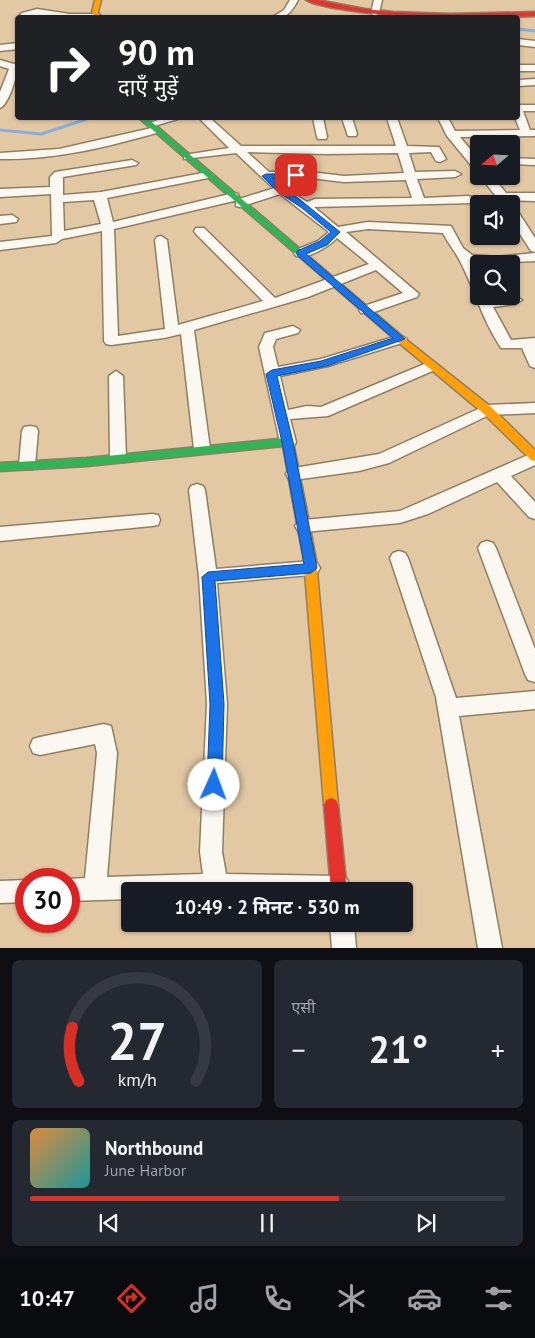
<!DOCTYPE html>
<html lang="hi">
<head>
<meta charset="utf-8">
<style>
  :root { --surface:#171b24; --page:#242831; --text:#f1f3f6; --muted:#9ea1a6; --line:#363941; --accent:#d93025 }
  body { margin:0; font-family:"PT Sans","Noto Sans Devanagari",sans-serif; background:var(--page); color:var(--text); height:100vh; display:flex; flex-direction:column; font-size:19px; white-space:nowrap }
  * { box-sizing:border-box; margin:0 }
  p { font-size:16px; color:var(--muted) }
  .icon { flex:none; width:28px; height:28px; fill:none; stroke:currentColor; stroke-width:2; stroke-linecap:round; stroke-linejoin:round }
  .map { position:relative; height:948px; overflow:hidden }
  .side { display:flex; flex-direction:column; gap:12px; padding:12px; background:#0d0f14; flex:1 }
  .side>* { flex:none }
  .hud { position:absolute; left:15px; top:15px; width:505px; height:105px; border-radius:5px; box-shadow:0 1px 4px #0004; background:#202124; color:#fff; overflow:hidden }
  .needle { width:32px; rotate:251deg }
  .fabs { position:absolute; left:470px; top:135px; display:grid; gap:10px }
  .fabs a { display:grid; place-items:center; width:50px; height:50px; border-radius:5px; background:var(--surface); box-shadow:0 1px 4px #0004; font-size:25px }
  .speed { position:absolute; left:15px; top:868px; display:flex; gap:10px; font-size:25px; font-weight:700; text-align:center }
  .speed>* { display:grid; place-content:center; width:65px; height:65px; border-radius:50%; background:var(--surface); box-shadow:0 1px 4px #0004; line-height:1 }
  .speed .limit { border:8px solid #d22; background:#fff; color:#111 }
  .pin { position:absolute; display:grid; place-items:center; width:42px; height:42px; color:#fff; margin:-21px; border-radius:10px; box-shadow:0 2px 8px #0006 }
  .me { position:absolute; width:55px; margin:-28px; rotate:2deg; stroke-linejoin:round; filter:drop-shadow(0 0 4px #0008) }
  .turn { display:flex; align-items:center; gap:18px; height:105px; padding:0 20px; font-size:22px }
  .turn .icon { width:65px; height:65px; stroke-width:2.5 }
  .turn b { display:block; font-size:35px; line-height:42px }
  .big { font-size:38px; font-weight:700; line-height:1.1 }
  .side .tile { flex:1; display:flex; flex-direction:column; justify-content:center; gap:8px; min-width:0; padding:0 18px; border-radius:8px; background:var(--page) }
  .side .dial { align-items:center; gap:0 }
  .dial svg { height:130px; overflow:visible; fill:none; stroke:var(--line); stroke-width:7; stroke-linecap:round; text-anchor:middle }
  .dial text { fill:var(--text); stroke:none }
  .song { display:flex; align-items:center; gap:15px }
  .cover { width:60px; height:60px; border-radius:8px; background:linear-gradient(135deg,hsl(30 70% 55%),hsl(180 70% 35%)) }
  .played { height:5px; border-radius:2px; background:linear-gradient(90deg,var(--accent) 65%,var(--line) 65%) }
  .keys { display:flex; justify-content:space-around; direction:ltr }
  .heat { display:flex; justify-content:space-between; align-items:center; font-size:28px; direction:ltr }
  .side .tiles { flex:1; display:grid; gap:12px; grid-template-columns:1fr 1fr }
  .tile:last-child { grid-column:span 2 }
  .trip { position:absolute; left:121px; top:882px; width:292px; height:50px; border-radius:5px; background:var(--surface); box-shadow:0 1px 4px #0004; font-weight:700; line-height:50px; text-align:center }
  .dock { display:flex; height:80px; justify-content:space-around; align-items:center; background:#090b0e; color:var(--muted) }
  .dock .icon { width:35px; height:35px }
  .dock .on { color:var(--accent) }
  .dock b { font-size:22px; color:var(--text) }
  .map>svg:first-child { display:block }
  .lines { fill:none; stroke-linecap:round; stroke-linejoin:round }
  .stream { stroke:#8cadd7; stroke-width:3 }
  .street-casing { stroke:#907e64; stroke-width:3 }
  .fast-casing { stroke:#907e64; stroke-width:3 }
  .slow-casing { stroke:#907e64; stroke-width:3 }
  .jam-casing { stroke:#907e64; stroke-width:3 }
  .street { fill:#fbf7f1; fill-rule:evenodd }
  .fast { fill:#30b455; fill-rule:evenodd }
  .slow { fill:#ff9f0a; fill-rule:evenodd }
  .jam { fill:#e5322d; fill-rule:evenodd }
  .route { fill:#1a73e8; stroke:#114b97 }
</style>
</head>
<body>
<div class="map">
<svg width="535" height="948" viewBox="0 0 535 948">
  <rect width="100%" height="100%" fill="#e3c8a4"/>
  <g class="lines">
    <g class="stream">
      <polyline points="518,29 535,31"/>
      <polyline points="0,130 41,134 90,118"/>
    </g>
    <g class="street-casing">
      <g id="street">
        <path d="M290 0H298C291 13 287 18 271 18L284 10Z"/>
        <polygon points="374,0 382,0 379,13 375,16 371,13"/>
        <path d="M37 9 70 14H98L102 17C76 21 38 10 17 18L22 13Z"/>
        <polygon points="518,39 535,41 535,47 518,45"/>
        <polygon points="18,43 18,49 0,51 0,45"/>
        <path d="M0 60 14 64 18 63C18 73 9 105 0 108V92L9 69 0 66Z"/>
        <rect x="518" y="65" width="17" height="6"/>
        <polygon points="535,79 535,85 518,86 518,80"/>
        <polygon points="518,105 535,105 535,111 523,111 530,130 535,130 535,136 460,137 479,160 479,171 475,170 447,136 438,118 448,118 455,131 520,130 515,118 518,118"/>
        <polygon points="165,118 181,118 151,127 146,124"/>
        <path d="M199 118H210L241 146H396L387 118H397L407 146 439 147 446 159 440 162 436 161 431 152 409 153 415 172 455 171 461 174 455 177 417 179 424 198 468 196 472 197V203L314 207 338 227 368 222 451 226 463 248 472 255 497 257 535 253V261L474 264 479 275V296H488L489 299 515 296 522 300 515 304 493 307 511 340 535 338V368L530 366 522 348H501C481 318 475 289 459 259 454 250 447 242 443 233L368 229 346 232 419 294 417 297 371 313H361L359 310 361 307 403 293 376 270 308 297 194 330 210 449 208 453H196L194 449 181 334 164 338 111 345 106 344 104 341 102 231 62 239 56 243 0 250V242L52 236 51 194 0 197V189L50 187V177L55 172 132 160 138 163 136 165 63 177V195L101 192 208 172 214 175 208 178 107 198 113 222 234 193 238 194V200L114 229 118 336 165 329 155 240 157 237 161 236 167 240 178 325 263 301 196 234 194 231 196 228H204L275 298 369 264 337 238C328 247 309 259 296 256L294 253 296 250 318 241 329 232 280 194 240 207 236 206V200L281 186 307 202 315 199 412 198 406 180 344 182 310 178 277 179 280 183 274 186 270 185 236 153 184 159V155L229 148ZM247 152 326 154 398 153 404 173 344 176 310 172H269ZM94 200 101 224 64 231 63 202Z"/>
        <polygon points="313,118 323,118 327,137 326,139 318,139 317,137"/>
        <polygon points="342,118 352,118 357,134 356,136 348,136"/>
        <path d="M156 127 161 130 160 132C107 147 55 160 0 159V153L59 149Z"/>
        <polygon points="511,158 535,159 535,165 511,164"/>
        <polygon points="480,176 492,176 506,193 535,193 535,201 499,200"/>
        <polygon points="511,206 515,207 535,238 535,252 531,251 511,220"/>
        <polygon points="12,215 18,219 16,222 0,224 0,216"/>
        <polygon points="293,326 300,330 298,333 276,339 273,347 278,367 321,359 400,335 407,339 405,342 328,366 280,376 288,410 307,406 321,407 427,363 432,361 439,366 437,369 328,416 290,419 296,442 294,446 282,446 280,442 259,347 265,333"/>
        <polygon points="116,371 123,376 126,458 124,462 112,462 110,458 109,376"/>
        <polygon points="535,403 535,413 489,415 389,463 359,471 294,480 288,478 286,474 288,470 294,468 379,454 487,405"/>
        <polygon points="30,426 36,427 38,431 35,465 33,469 21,469 19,465 22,431 24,427"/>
        <polygon points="535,452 535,465 511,476 535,502 535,519 529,517 497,482 428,514 400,523 304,532 298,531 295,526 298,521 304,520 400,511"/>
        <polygon points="197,484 203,486 205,490 216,569 311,561 317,563 320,568 317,573 311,575 217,583 227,704 222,852 226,874 339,876 347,879 350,887 349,891 130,891 130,899 69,901 69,879 85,878 97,753 95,744 40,755 33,753 30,746 33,739 40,737 104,724 111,726 117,753 107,877 203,874 200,852 207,704 199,577 189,490 191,486"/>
        <polygon points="152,514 158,515 160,520 158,525 152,526 0,541 0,527"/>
        <polygon points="487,541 493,543 496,548 535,649 535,682 528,680 525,674 478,548 481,543"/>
        <polygon points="399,551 405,553 408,558 456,698 535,691 535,709 459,716 502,948 478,948 436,697 390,558 393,553"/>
        <polygon points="26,880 26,902 0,903 0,881"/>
        <polygon points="330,924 354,924 356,948 332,948"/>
      </g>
    </g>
    <g class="fast-casing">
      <g id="fast">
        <polygon points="139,118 147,118 404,338 406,340 404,342 398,342"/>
        <polygon points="288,438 293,442 306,507 304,510 296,510 294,507 283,446 87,466 0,471 0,463 87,458"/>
      </g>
    </g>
    <g class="slow-casing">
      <g id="slow">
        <polygon points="95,0 101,0 98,12 102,18 96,18 92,12"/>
        <polygon points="401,337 404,338 491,407 535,450 535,461 531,460 483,413 398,342 396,340"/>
        <polygon points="300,503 304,504 306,507 316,560 338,805 336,810 331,812 326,810 324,805 304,560 294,507 296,504"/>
      </g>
    </g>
    <g class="jam-casing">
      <g id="jam">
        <path d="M306 0H317L365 9 393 12 450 14 535 12V16C472 18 409 20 347 10 334 8 317 6 306 0Z"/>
        <polygon points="331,798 336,800 338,805 347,891 331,891 324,805 326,800"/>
      </g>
    </g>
    <use href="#street" class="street"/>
    <use href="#fast" class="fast"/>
    <use href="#slow" class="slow"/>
    <use href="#jam" class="jam"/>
  </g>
  <polygon class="route" points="266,174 298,174 300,175 296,178 273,178 340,232 327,245 306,254 405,339 327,366 277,376 293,442 317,568 311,573 215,581 224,704 222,785 220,790 214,792 209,790 207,785 210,704 202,577 208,572 304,564 282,442 266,374 272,370 321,361 393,338 297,255 297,251 320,241 331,232 302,208 278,192 262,176"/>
</svg>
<div class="fabs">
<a><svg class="needle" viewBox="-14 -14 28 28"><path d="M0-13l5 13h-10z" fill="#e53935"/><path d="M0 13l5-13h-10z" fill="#9ea1a6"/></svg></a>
<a><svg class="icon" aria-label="sound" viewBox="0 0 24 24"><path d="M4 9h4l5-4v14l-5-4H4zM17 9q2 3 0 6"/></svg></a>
<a><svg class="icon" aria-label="search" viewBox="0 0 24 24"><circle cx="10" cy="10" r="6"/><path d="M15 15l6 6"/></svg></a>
</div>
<div class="speed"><div class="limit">30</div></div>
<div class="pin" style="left:296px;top:175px;background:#d93025"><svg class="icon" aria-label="arrive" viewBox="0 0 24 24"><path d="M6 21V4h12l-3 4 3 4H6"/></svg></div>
<svg class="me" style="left:214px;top:785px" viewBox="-20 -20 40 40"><circle r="19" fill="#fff"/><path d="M0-13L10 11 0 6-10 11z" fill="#1a73e8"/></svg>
<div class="trip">10:49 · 2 मिनट · 530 m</div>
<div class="hud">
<div class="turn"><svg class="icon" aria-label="right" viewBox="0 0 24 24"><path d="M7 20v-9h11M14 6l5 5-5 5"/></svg><div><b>90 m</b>दाएँ मुड़ें</div></div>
</div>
</div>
<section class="side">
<div class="tiles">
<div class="tile dial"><svg viewBox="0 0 100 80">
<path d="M14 69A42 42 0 1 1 86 69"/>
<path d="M14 69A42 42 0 0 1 10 36" stroke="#d93025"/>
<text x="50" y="56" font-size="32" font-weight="700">27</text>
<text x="50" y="72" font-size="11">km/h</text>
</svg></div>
<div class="tile"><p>एसी</p>
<div class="heat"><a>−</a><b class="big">21°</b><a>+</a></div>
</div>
<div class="tile">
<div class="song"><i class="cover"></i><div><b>Northbound</b><p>June Harbor</p></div></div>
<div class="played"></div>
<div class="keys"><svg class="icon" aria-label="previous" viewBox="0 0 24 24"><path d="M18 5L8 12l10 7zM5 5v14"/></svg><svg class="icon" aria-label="pause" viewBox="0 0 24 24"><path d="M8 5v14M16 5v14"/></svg><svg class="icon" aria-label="next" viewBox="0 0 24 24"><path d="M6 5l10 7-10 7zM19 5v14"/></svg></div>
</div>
</div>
</section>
<nav class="dock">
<b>10:47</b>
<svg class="icon on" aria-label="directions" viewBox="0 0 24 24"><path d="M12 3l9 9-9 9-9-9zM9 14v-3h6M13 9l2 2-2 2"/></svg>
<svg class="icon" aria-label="music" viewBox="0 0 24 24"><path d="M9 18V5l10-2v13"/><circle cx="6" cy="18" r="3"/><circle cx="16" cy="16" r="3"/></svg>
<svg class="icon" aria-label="phone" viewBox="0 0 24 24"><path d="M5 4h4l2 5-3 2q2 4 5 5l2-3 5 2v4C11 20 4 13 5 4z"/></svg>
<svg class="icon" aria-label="climate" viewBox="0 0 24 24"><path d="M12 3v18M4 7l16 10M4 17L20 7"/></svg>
<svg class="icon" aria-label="car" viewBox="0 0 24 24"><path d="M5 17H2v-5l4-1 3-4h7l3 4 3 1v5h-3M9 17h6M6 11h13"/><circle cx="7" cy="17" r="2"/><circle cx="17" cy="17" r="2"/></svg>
<svg class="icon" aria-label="filters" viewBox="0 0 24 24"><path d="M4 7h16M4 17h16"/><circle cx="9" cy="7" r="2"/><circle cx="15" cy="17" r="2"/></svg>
</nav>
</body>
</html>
